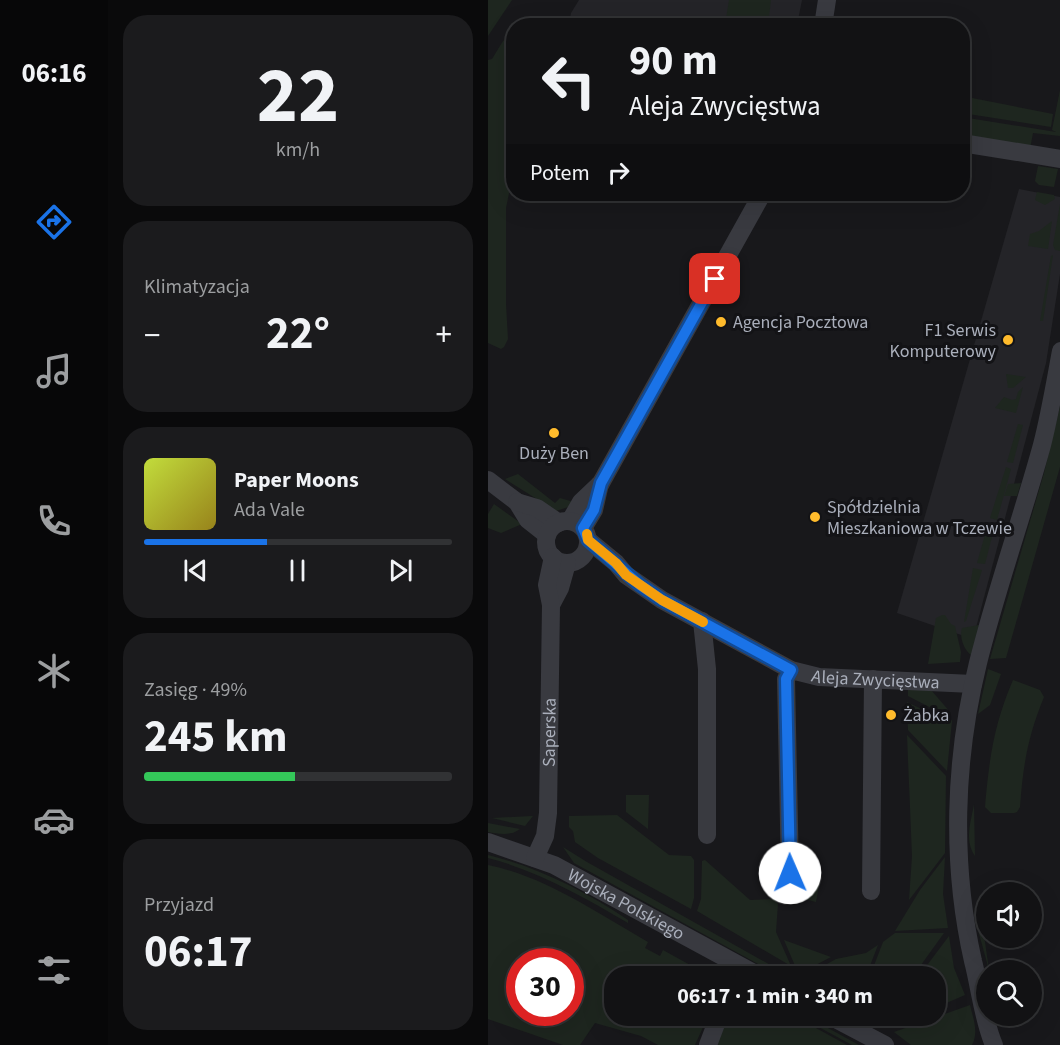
<!DOCTYPE html>
<html lang="pl">
<head>
<meta charset="utf-8">
<style>
  :root { --surface:#121214; --page:#1b1b1d; --text:#f1f3f6; --muted:#9c9ea0; --line:#313234; --accent:#1a73e8 }
  body { margin:0; font-family:"Source Sans 3",sans-serif; background:var(--page); color:var(--text); height:100vh; display:flex; flex-direction:column; font-size:22px; white-space:nowrap }
  * { box-sizing:border-box; margin:0 }
  p { font-size:20px; color:var(--muted) }
  .icon { flex:none; width:33px; height:33px; fill:none; stroke:currentColor; stroke-width:2; stroke-linecap:round; stroke-linejoin:round }
  .map { position:relative; flex:1; overflow:hidden }
  .sheet { display:flex; flex-direction:column; gap:15px; padding:15px; background:#0a0a0b; width:380px }
  .sheet>* { flex:none }
  .banner { position:absolute; left:18px; top:18px; width:464px; height:183px; border-radius:24px; box-shadow:0 6px 24px #0002,0 0 0 2px var(--line); background:#121214; color:var(--text); overflow:hidden }
  .controls { position:absolute; left:488px; top:882px; display:grid; gap:12px }
  .controls a { display:grid; place-items:center; width:66px; height:66px; border-radius:50%; background:var(--surface); box-shadow:0 6px 24px #0002,0 0 0 2px var(--line); font-size:30px }
  .speed { position:absolute; left:18px; top:948px; display:flex; gap:12px; font-size:30px; font-weight:700; text-align:center }
  .speed>* { display:grid; place-content:center; width:78px; height:78px; border-radius:50%; background:var(--surface); box-shadow:0 6px 24px #0002,0 0 0 2px var(--line); line-height:1 }
  .speed .limit { border:9px solid #d22; background:#fff; color:#111 }
  .pin { position:absolute; display:grid; place-items:center; width:51px; height:51px; color:#fff; margin:-26px; border-radius:12px; box-shadow:0 3px 9px #0006 }
  .me { position:absolute; width:66px; margin:-33px; rotate:359deg; stroke-linejoin:round; filter:drop-shadow(0 0 4px #0008) }
  .turn { display:flex; align-items:center; gap:21px; height:126px; padding:0 24px; font-size:27px }
  .turn .icon { width:78px; height:78px; stroke-width:2.5 }
  .turn b { display:block; font-size:42px; line-height:51px }
  .then { display:flex; align-items:center; height:57px; padding:0 24px; background:#0003; gap:12px; font-size:22px }
  .big { font-size:45px; font-weight:700; line-height:1.1 }
  .sheet .widget { flex:1; display:flex; flex-direction:column; justify-content:center; gap:9px; min-width:0; padding:0 21px; border-radius:24px; background:var(--page) }
  .sheet .dial { align-items:center; gap:0 }
  .dial b { font-size:78px; line-height:1 }
  .song { display:flex; align-items:center; gap:18px }
  .cover { width:72px; height:72px; border-radius:9px; background:linear-gradient(135deg,hsl(70 70% 55%),hsl(50 70% 35%)) }
  .played { height:6px; border-radius:3px; background:linear-gradient(90deg,var(--accent) 40%,var(--line) 40%) }
  .keys { display:flex; justify-content:space-around; direction:ltr }
  .heat { display:flex; justify-content:space-between; align-items:center; font-size:33px; direction:ltr }
  .charge { height:9px; border-radius:4px; background:linear-gradient(90deg,#34c759 49%,var(--line) 0) }
  .trip { position:absolute; left:116px; top:966px; width:342px; height:60px; border-radius:24px; background:var(--surface); box-shadow:0 6px 24px #0002,0 0 0 2px var(--line); font-weight:700; line-height:60px; text-align:center }
  main { display:flex; flex:1; min-height:0 }
  .tab-bar { display:flex; flex-direction:column; width:108px; justify-content:space-around; align-items:center; background:#070708; color:var(--muted) }
  .tab-bar .icon { width:42px; height:42px }
  .tab-bar .active { color:var(--accent) }
  .tab-bar b { font-size:27px; color:var(--text) }
  .map>svg:first-child { display:block }
  .built { fill:#242428 }
  .green { fill:#1e261f; fill-rule:evenodd }
  .lines { fill:none; stroke-linecap:round; stroke-linejoin:round }
  .minor { stroke:#393a40; stroke-width:18 }
  .route-casing { stroke:#114b97; stroke-width:15 }
  .route { stroke:#1a73e8; stroke-width:10 }
  .slow { stroke:#f59e0b; stroke-width:10 }
  .poi-dot { fill:#ffbb2c; stroke:#131316; stroke-width:2 }
  .labels { text-anchor:middle; dominant-baseline:central; stroke-width:6; stroke-linejoin:round; paint-order:stroke }
  .poi-label { font-size:18px; fill:#aaafbb; stroke:#131316; text-anchor:start }
  .street-label { font-size:18px; fill:#aaafbb; stroke:#131316 }
</style>
</head>
<body>
<main>
<nav class="tab-bar">
<b>06:16</b>
<svg class="icon active" aria-label="directions" viewBox="0 0 24 24"><path d="M12 3l9 9-9 9-9-9zM9 14v-3h6M13 9l2 2-2 2"/></svg>
<svg class="icon" aria-label="music" viewBox="0 0 24 24"><path d="M9 18V5l10-2v13"/><circle cx="6" cy="18" r="3"/><circle cx="16" cy="16" r="3"/></svg>
<svg class="icon" aria-label="phone" viewBox="0 0 24 24"><path d="M5 4h4l2 5-3 2q2 4 5 5l2-3 5 2v4C11 20 4 13 5 4z"/></svg>
<svg class="icon" aria-label="climate" viewBox="0 0 24 24"><path d="M12 3v18M4 7l16 10M4 17L20 7"/></svg>
<svg class="icon" aria-label="car" viewBox="0 0 24 24"><path d="M5 17H2v-5l4-1 3-4h7l3 4 3 1v5h-3M9 17h6M6 11h13"/><circle cx="7" cy="17" r="2"/><circle cx="17" cy="17" r="2"/></svg>
<svg class="icon" aria-label="filters" viewBox="0 0 24 24"><path d="M4 7h16M4 17h16"/><circle cx="9" cy="7" r="2"/><circle cx="15" cy="17" r="2"/></svg>
</nav>
<section class="sheet">
<div class="widget dial"><b>22</b><p>km/h</p></div>
<div class="widget"><p>Klimatyzacja</p>
<div class="heat"><a>−</a><b class="big">22°</b><a>+</a></div>
</div>
<div class="widget">
<div class="song"><i class="cover"></i><div><b>Paper Moons</b><p>Ada Vale</p></div></div>
<div class="played"></div>
<div class="keys"><svg class="icon" aria-label="previous" viewBox="0 0 24 24"><path d="M18 5L8 12l10 7zM5 5v14"/></svg><svg class="icon" aria-label="pause" viewBox="0 0 24 24"><path d="M8 5v14M16 5v14"/></svg><svg class="icon" aria-label="next" viewBox="0 0 24 24"><path d="M6 5l10 7-10 7zM19 5v14"/></svg></div>
</div>
<div class="widget"><p>Zasięg · 49%</p><b class="big">245 km</b><div class="charge"></div></div>
<div class="widget"><p>Przyjazd</p><b class="big">06:17</b></div>
</section>
<div class="map">
<svg width="573" height="1045" viewBox="0 0 573 1045">
  <rect width="100%" height="100%" fill="#18181b"/>
  <g class="built">
    <polygon points="91,0 314,0 309,25 81,26 83,13"/>
    <polygon points="531,189 572,197 572,274 558,363 485,639 409,613"/>
  </g>
  <g class="green">
    <polygon points="0,0 24,0 0,36"/>
    <polygon points="241,0 283,0 280,25 237,25"/>
    <polygon points="24,34 20,59 25,133 26,169 18,208 18,304 20,339 16,347 13,349 0,343 0,60 4,59 15,41"/>
    <polygon points="572,90 572,136 545,133 542,149 474,137 474,117 568,132 564,130"/>
    <polygon points="474,96 565,114 563,127 474,113"/>
    <polygon points="550,166 570,169 566,187 551,185 547,181"/>
    <polygon points="549,192 566,195 567,199 557,205 547,200"/>
    <polygon points="572,204 572,251 567,250 565,245"/>
    <polygon points="564,221 560,249 540,246 542,234 551,231"/>
    <polygon points="565,255 555,321 552,321 563,256"/>
    <polygon points="518,374 538,377 525,388 520,388"/>
    <polygon points="535,387 528,413 507,408 516,397 524,400 528,399 530,392"/>
    <polygon points="572,406 572,467 518,658 502,659 556,473"/>
    <polygon points="530,424 535,425 525,463 519,462"/>
    <polygon points="518,467 523,469 509,520 502,518"/>
    <polygon points="30,474 67,503 72,498 86,502 83,506 68,511 17,479"/>
    <polygon points="533,483 529,496 516,496 520,484"/>
    <polygon points="6,504 34,524 13,533 0,528 0,514"/>
    <polygon points="500,524 507,525 497,564 489,563"/>
    <polygon points="485,568 494,570 478,621 476,622"/>
    <polygon points="454,615 457,615 463,624 467,626 473,652 472,662 440,664 448,618"/>
    <path d="M491 625 483 655C476 650 471 637 474 628Z"/>
    <polygon points="500,669 513,674 502,705 490,714"/>
    <path d="M525 680 552 690 556 697C540 736 535 765 532 807L529 812 526 813H503L497 807C501 759 506 724 525 680Z"/>
    <polygon points="420,689 443,690 462,712 445,709 420,696"/>
    <polygon points="419,702 444,714 461,716 464,721 459,771 420,730"/>
    <polygon points="419,735 458,776 457,853 421,900 424,856"/>
    <polygon points="138,795 161,795 160,829 138,812"/>
    <path d="M486 804 487 856C476 840 483 822 486 804Z"/>
    <polygon points="129,815 181,855 203,856 206,860 206,898 203,909 110,858 87,842 85,831 81,827 81,816"/>
    <polygon points="45,816 37,826 4,818 44,816"/>
    <path d="M0 823 32 829C23 836 11 834 0 832Z"/>
    <polygon points="75,847 99,862 302,976 292,976 86,863"/>
    <path d="M0 855C49 867 99 892 140 920V923C96 897 50 871 0 858Z"/>
    <polygon points="457,857 455,894 460,928 407,931 432,890"/>
    <polygon points="217,860 262,900 286,899 290,904 288,932 303,966 209,911 213,899 214,861"/>
    <path d="M0 865C58 877 109 913 160 942L157 948 172 956 175 950 222 976H126V1016H220L207 1045H170L153 1036 107 1023 92 1045H75L0 1019ZM32 962H82V1012H32Z"/>
    <polygon points="309,879 332,881 328,902 305,896"/>
    <polygon points="494,921 501,970 490,930"/>
    <polygon points="407,933 456,933 425,976 382,976 395,942"/>
    <polygon points="461,936 466,968 477,995 447,1008 447,976 431,976"/>
    <polygon points="296,940 343,957 318,970 308,968"/>
    <polygon points="390,945 378,976 328,976 323,973 348,959 378,953"/>
    <path d="M482 1005C485 1018 491 1032 484 1045H423L406 1032Z"/>
    <polygon points="241,1016 306,1016 359,1045 228,1045"/>
    <polygon points="329,1022 371,1045 364,1045 327,1025"/>
  </g>
  <g class="lines">
    <g class="minor">
      <polyline points="335,26 339,0"/>
      <polyline points="474,143 573,159"/>
      <polyline points="0,480 29,502 40,520 59,535"/>
      <polyline points="29,502 49,508 71,523"/>
      <polyline points="82,521 93,502 113,483 274,194"/>
      <circle cx="79" cy="542" r="21"/>
      <polyline points="95,528 106,510 112,484"/>
      <path id="s1" d="M100 540 128 563 138 575 174 600 303 670 331 677 485 684"/>
      <polyline points="63,605 72,588 79,563"/>
      <polyline points="214,621 219,669 219,835"/>
      <path id="s2" d="M0 842 66 865 271 976"/>
      <path id="s3" d="M47 858 57 836 60 813 63 605 59 585 65 557"/>
      <polyline points="302,873 298,679 303,670"/>
      <polyline points="383,891 385,679"/>
      <polyline points="342,1016 397,1045"/>
      <polyline points="220,1045 231,1016"/>
      <path d="M506 1045C495 1020 492 988 485 961 463 864 466 760 490 663 508 590 534 518 554 445 562 414 567 383 573 351"/>
    </g>
  </g>
  <g class="lines">
    <g class="route-casing">
      <polyline id="route" points="227,279 113,483 106,510 95,528 100,540 152,585 174,600 303,670 298,679 302,873"/>
    </g>
    <use href="#route" class="route"/>
    <polyline class="slow" points="99,534 100,540 128,563 138,575 174,600 215,622"/>
  </g>
  <g class="poi-dot">
    <circle cx="233" cy="322" r="6"/>
    <circle cx="520" cy="340" r="6"/>
    <circle cx="66" cy="433" r="6"/>
    <circle cx="327" cy="517" r="6"/>
    <circle cx="403" cy="715" r="6"/>
  </g>
  <g class="labels">
    <g class="poi-label">
      <text x="245" y="322">Agencja Pocztowa</text>
      <text x="508" y="330" text-anchor="end">F1 Serwis<tspan x="508" dy="21">Komputerowy</tspan></text>
      <text x="66" y="453" text-anchor="middle">Duży Ben</text>
      <text x="339" y="507">Spółdzielnia<tspan x="339" dy="21">Mieszkaniowa w Tczewie</tspan></text>
      <text x="415" y="715">Żabka</text>
    </g>
    <g class="street-label">
      <text stroke="none"><textPath href="#s1" startOffset="328">Aleja Zwycięstwa</textPath></text>
      <text stroke="none"><textPath href="#s3" startOffset="128">Saperska</textPath></text>
      <text stroke="none"><textPath href="#s2" startOffset="152">Wojska Polskiego</textPath></text>
    </g>
  </g>
</svg>
<div class="controls">
<a><svg class="icon" aria-label="sound" viewBox="0 0 24 24"><path d="M4 9h4l5-4v14l-5-4H4zM17 9q2 3 0 6"/></svg></a>
<a><svg class="icon" aria-label="search" viewBox="0 0 24 24"><circle cx="10" cy="10" r="6"/><path d="M15 15l6 6"/></svg></a>
</div>
<div class="speed"><div class="limit">30</div></div>
<div class="pin" style="left:227px;top:279px;background:#d93025"><svg class="icon" aria-label="arrive" viewBox="0 0 24 24"><path d="M6 21V4h12l-3 4 3 4H6"/></svg></div>
<svg class="me" style="left:302px;top:873px" viewBox="-20 -20 40 40"><circle r="19" fill="#fff"/><path d="M0-13L10 11 0 6-10 11z" fill="#1a73e8"/></svg>
<div class="trip">06:17 · 1 min · 340 m</div>
<div class="banner">
<div class="turn"><svg class="icon" aria-label="left" viewBox="0 0 24 24"><path d="M17 20v-9H6M10 6l-5 5 5 5"/></svg><div><b>90 m</b>Aleja Zwycięstwa</div></div>
<div class="then">Potem<svg class="icon" aria-label="right" viewBox="0 0 24 24"><path d="M7 20v-9h11M14 6l5 5-5 5"/></svg></div>
</div>
</div>
</main>
</body>
</html>
